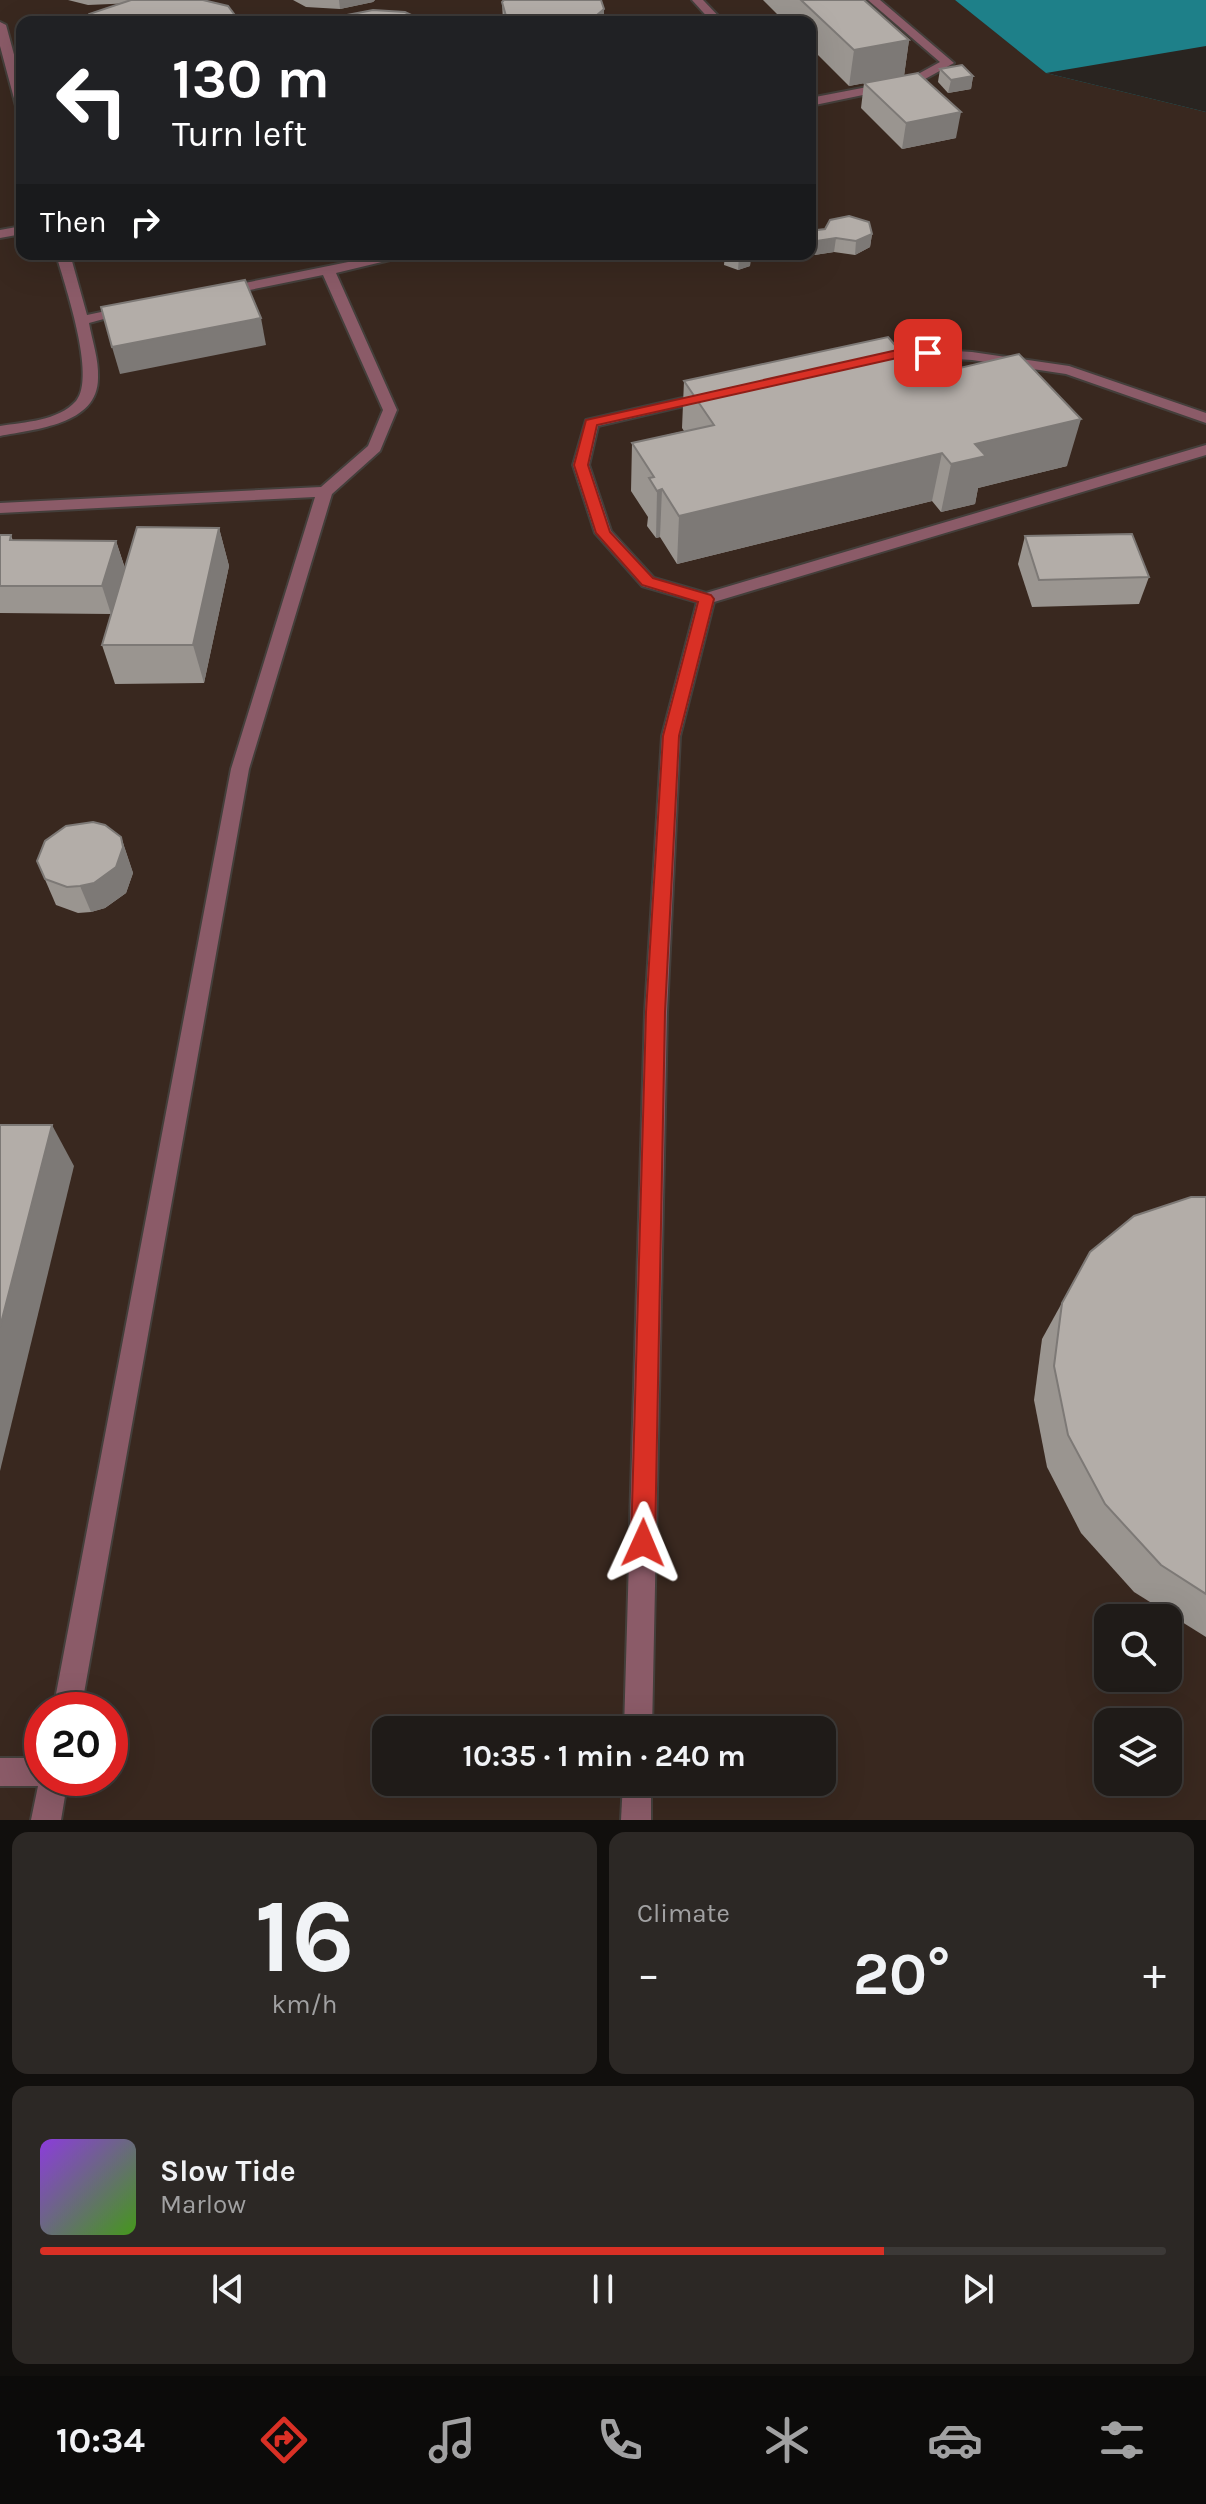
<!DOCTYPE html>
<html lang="en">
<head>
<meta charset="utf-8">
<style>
  :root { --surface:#1f1b18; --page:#2c2825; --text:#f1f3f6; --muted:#a1a1a2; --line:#3c3937; --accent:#d93025 }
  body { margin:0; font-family:Karla,sans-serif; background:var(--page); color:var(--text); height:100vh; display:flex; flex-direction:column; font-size:30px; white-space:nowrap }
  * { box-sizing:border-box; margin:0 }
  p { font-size:26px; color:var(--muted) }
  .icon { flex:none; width:44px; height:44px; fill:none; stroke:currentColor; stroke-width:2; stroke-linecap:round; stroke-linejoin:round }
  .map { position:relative; height:1820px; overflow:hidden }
  .sheet { display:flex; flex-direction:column; gap:12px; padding:12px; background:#110f0d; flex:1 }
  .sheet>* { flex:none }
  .guide { position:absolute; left:16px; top:16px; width:800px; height:244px; border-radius:16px; box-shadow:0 8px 32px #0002,0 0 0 2px var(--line); background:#202124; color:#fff; overflow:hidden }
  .fabs { position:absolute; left:1094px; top:1604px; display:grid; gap:16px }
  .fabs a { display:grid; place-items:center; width:88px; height:88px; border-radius:16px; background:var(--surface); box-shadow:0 8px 32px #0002,0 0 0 2px var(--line); font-size:40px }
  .speed { position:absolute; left:24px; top:1692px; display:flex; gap:16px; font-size:40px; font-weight:700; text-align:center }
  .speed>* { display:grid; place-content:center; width:104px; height:104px; border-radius:50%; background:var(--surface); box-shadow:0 8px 32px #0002,0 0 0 2px var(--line); line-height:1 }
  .speed .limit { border:12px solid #d22; background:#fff; color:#111 }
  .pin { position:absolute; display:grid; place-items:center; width:68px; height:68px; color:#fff; margin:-34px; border-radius:16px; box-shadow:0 4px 12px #0006 }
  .me { position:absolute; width:88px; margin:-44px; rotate:1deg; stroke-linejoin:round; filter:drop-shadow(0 0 6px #0008) }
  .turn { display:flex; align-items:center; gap:28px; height:168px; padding:0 24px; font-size:36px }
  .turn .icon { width:104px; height:104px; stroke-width:2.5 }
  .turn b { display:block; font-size:56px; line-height:68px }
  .then { display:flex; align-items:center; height:76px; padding:0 24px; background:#0003; gap:16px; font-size:30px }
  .big { font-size:60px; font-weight:700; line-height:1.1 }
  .sheet .tile { flex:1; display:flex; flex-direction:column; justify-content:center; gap:12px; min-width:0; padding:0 28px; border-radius:16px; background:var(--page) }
  .sheet .dial { align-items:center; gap:0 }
  .dial b { font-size:104px; line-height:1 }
  .song { display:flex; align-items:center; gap:24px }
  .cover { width:96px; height:96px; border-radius:12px; background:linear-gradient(135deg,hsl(270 70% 55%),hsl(100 70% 35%)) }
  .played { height:8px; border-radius:4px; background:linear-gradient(90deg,var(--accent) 75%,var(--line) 75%) }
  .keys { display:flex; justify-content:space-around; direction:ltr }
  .heat { display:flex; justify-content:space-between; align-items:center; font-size:44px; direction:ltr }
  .sheet .tiles { flex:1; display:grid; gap:12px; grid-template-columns:1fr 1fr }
  .tile:last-child { grid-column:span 2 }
  .trip { position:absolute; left:372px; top:1716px; width:464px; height:80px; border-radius:16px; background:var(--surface); box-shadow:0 8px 32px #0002,0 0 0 2px var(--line); font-weight:700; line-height:80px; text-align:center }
  .dock { display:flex; height:128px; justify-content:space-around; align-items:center; background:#0c0b0a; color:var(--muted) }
  .dock .icon { width:56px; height:56px }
  .dock .current { color:var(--accent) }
  .dock b { font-size:36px; color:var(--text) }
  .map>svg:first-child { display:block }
  .industrial { fill:#39281f; fill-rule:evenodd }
  .water { fill:#1e8089 }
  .pier { fill:#292420 }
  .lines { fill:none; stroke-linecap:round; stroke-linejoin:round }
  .service-casing { stroke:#443f3b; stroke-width:4 }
  .service { fill:#8b5b68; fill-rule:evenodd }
  .wall { fill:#9a9590 }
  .shaded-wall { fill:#7d7976 }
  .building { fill:#b3ada8; stroke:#7d7976; stroke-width:2 }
  .route { fill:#d93025; stroke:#8d1f18; stroke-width:2 }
</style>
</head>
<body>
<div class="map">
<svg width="1206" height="1820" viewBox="0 0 1206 1820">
  <rect width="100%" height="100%" fill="#292420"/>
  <path class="industrial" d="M0 0H955L1046 73 1206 46V1820H0ZM22 22H810V254H22ZM1108 1618H1168V1678H1108ZM42 1710H110V1778H42ZM1108 1722H1168V1782H1108ZM386 1730H822V1782H386Z"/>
  <polygon class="water" points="955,0 1206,0 1206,112 1046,73"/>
  <polygon class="pier" points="1206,46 1206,112 1046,73"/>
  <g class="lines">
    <g class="service-casing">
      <g id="service">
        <polygon points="692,0 703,0 724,22 712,22"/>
        <polygon points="868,0 880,0 954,63 916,84 810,106 810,98 909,79 940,62"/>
        <polygon points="0,22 6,25 22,84 22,110 16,106 0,46"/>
        <polygon points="810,126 814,127 816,133 810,137"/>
        <polygon points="22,226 22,234 0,238 0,230"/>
        <path d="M56 254H70L87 315 130 306 137 310 89 323C92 341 99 359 98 378 98 425 35 429 0 436V426C25 422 58 421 76 401 97 377 64 283 56 254Z"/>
        <polygon points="388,254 415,254 336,273 397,410 380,451 332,494 249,769 81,1710 53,1710 231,769 315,497 0,513 0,503 321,487 368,446 383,410 323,275 220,296 213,292 220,288"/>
        <polygon points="906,348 972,352 1069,366 1206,413 1206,423 1066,374 972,360 906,356 876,363 869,359"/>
        <polygon points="709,392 714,393 714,399 598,426 589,465 611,531 654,578 706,593 1206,445 1206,455 714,602 680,736 667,1012 652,1730 624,1730 645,1012 662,736 697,602 642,586 595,533 573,465 586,420"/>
        <polygon points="0,1758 42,1758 42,1778 68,1778 61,1820 31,1820 38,1786 0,1786"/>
        <polygon points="623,1782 651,1782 651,1820 621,1820"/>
      </g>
    </g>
    <use href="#service" class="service"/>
  </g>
  <g class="wall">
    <polygon points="68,0 203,0 88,5"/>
    <polygon points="293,0 375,0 373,2 340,9 306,7"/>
    <polygon points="763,0 864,0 909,40 904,76 956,138 902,149 861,108 864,83 849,86 810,47 810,22 785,22"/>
    <polygon points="502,2 604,22 503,22"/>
    <polygon points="940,69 973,76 971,89 948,93 938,82"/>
    <polygon points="810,231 872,234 870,247 855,255 834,252 788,259 783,254 810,254"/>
    <polygon points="725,254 751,254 750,266 738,270 724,265"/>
    <polygon points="922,377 1067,466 978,488 975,504 941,512 932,501 677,564 660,537 656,538 647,526 648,517 631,491 632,443 684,431 682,428 684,381"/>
    <polygon points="219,528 229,566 204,683 115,684 102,645 111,614 0,613 0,536 11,535 13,541 116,541 125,568"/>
    <polygon points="1025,536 1149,577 1139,604 1032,607 1018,564"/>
    <polygon points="121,837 133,873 126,893 105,908 91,912 78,913 56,905 37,861"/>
    <polygon points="1206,1197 1206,1637 1134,1592 1081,1533 1047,1467 1034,1400 1042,1339 1090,1252"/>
  </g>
  <g class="shaded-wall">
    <polygon points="339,0 375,0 373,2 340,9"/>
    <polygon points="604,9 604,22 586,22"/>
    <polygon points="909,40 904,76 849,86 854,50"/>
    <polygon points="973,76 971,89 948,93 951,80"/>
    <polygon points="961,112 956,138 902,149 906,123"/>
    <polygon points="872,234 870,247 855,255 856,241"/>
    <polygon points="836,238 834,252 788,259 788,254 810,254 810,242"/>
    <polygon points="314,254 340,254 315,259"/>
    <polygon points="746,254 751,254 750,266 738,270 739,256"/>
    <polygon points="261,318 266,345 120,374 112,347"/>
    <polygon points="1081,419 1067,466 978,488 975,504 941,512 951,464 975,444"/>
    <polygon points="942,453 932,501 677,564 679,516"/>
    <polygon points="662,489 660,537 656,538 657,491"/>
    <polygon points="219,528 229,566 204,683 193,645"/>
    <polygon points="116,541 125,569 111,614 102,586"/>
    <polygon points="121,837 133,873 126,893 105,908 91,912 80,886"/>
    <polygon points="52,1125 74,1166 0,1471 0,1327"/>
  </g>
  <g class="building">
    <polygon points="131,0 203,0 228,6 240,22 82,22 89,14"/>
    <polygon points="504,0 601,0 604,9 590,21 586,22 520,22 506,16 502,2"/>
    <polygon points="801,0 864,0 909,40 854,50"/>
    <polygon points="373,10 405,12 426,22 335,22 342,16"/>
    <polygon points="962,65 973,76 951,80 940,69"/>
    <polygon points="918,73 961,112 906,123 864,83"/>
    <polygon points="849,216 869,222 872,234 856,241 836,238 810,242 810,231 825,229 830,220"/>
    <polygon points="245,280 261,318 112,347 101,307"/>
    <polygon points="888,337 922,377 1019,354 1081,419 975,444 986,456 951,464 942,453 679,516 662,489 657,491 649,478 654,477 632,443 714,425 684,381"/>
    <polygon points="137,527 219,528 193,645 102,645"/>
    <polygon points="1132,534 1149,577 1039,580 1025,536"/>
    <polygon points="0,535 11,535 10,540 116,541 102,586 0,586"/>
    <polygon points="93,822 105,825 121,837 123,847 116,867 94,883 80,886 67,887 45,879 37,861 45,841 66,826"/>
    <polygon points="0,1125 52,1125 0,1327"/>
    <polygon points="1191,1197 1206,1197 1206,1594 1161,1565 1105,1504 1068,1435 1054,1366 1062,1303 1090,1252 1134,1216"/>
  </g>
  <polygon class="route" points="906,348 928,349 935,353 928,357 906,356 597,425 588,465 610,532 653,578 711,595 714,599 679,736 665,1012 655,1543 651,1551 643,1555 634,1551 631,1543 646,1012 663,736 698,602 642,585 596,533 574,465 586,420"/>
</svg>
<div class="fabs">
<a><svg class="icon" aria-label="search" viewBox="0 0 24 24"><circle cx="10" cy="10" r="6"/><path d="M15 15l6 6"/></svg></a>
<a><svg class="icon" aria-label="layers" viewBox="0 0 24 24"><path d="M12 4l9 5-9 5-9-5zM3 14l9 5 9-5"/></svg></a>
</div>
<div class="speed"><div class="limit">20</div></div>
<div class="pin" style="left:928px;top:353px;background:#d93025"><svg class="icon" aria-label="arrive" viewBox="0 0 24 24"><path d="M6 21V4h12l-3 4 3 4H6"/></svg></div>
<svg class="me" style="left:643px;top:1543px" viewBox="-20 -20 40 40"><path d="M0-17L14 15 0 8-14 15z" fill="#d93025" stroke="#fff" stroke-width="4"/></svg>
<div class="trip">10:35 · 1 min · 240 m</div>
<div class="guide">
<div class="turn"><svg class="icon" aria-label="left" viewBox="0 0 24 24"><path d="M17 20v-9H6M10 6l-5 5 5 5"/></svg><div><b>130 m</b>Turn left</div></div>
<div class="then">Then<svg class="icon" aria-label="right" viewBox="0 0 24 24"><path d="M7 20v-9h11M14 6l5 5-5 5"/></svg></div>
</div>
</div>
<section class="sheet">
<div class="tiles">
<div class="tile dial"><b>16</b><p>km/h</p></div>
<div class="tile"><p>Climate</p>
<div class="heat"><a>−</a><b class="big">20°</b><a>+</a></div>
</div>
<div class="tile">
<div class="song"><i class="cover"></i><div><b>Slow Tide</b><p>Marlow</p></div></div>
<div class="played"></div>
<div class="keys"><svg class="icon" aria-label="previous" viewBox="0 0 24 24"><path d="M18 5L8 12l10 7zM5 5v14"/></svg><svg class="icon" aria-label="pause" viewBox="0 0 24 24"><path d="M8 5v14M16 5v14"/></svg><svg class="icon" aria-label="next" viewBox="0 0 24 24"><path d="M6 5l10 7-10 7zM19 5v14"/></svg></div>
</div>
</div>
</section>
<nav class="dock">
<b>10:34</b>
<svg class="icon current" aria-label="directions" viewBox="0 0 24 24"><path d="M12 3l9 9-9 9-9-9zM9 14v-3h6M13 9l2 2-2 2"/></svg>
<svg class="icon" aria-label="music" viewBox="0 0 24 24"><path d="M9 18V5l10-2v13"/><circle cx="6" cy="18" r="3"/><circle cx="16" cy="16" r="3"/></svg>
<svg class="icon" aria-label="phone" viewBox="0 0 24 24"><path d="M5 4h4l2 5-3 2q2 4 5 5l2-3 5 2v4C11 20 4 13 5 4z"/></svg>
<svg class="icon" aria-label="climate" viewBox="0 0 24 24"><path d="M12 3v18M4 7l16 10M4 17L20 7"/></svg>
<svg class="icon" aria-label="car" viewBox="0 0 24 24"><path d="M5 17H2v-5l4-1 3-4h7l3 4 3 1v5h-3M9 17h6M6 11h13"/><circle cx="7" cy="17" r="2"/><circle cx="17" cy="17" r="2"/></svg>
<svg class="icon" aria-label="filters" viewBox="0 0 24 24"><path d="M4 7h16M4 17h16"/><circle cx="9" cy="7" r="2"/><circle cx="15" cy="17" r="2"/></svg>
</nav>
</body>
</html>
